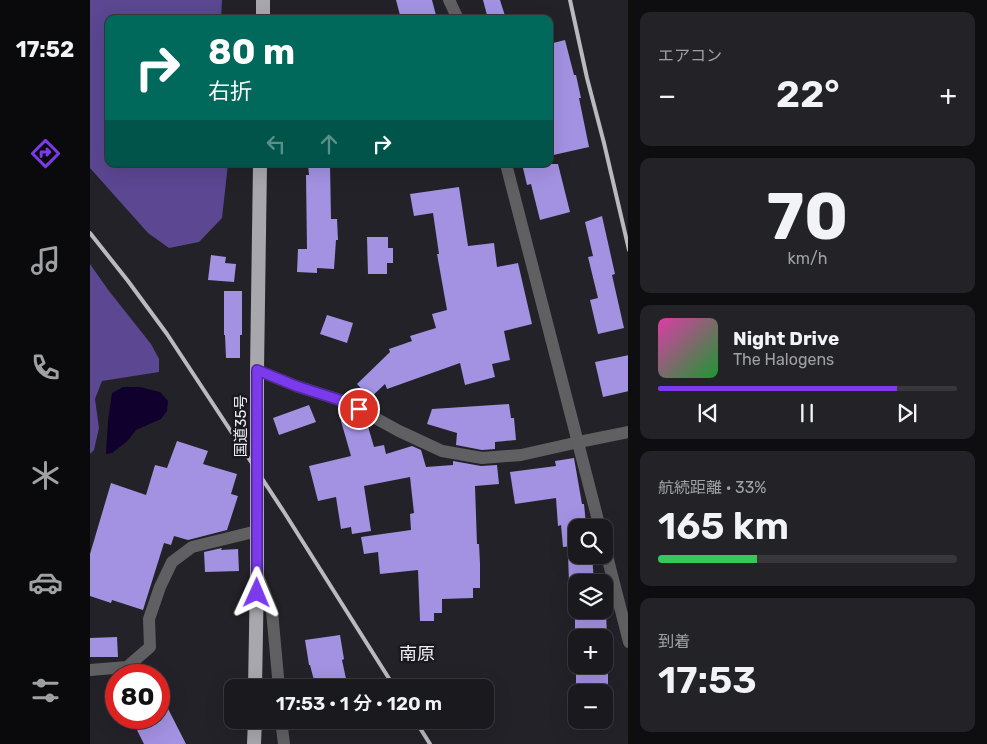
<!DOCTYPE html>
<html lang="ja">
<head>
<meta charset="utf-8">
<style>
  :root { --surface:#1a1a1e; --page:#232327; --text:#f1f3f6; --muted:#9fa1a4; --line:#38383c; --accent:#7c3aed }
  body { margin:0; font-family:Rubik,"Noto Sans JP",sans-serif; background:var(--page); color:var(--text); height:100vh; display:flex; flex-direction:column; font-size:19px; white-space:nowrap }
  * { box-sizing:border-box; margin:0 }
  p { font-size:16px; color:var(--muted) }
  .icon { flex:none; width:28px; height:28px; fill:none; stroke:currentColor; stroke-width:2; stroke-linecap:round; stroke-linejoin:round }
  .map { position:relative; flex:1; overflow:hidden }
  .sheet { display:flex; flex-direction:column; gap:12px; padding:12px; background:#0e0e10; width:359px }
  .sheet>* { flex:none }
  .top-card { position:absolute; left:15px; top:15px; width:448px; height:152px; border-radius:10px; box-shadow:0 5px 20px #0002,0 0 0 1px var(--line); background:#00695c; color:#fff; overflow:hidden }
  .buttons { position:absolute; left:478px; top:519px; display:grid; gap:10px }
  .buttons a { display:grid; place-items:center; width:45px; height:45px; border-radius:10px; background:var(--surface); box-shadow:0 5px 20px #0002,0 0 0 1px var(--line); font-size:25px }
  .speed { position:absolute; left:15px; top:664px; display:flex; gap:10px; font-size:25px; font-weight:700; text-align:center }
  .speed>* { display:grid; place-content:center; width:65px; height:65px; border-radius:50%; background:var(--surface); box-shadow:0 5px 20px #0002,0 0 0 1px var(--line); line-height:1 }
  .speed .limit { border:8px solid #d22; background:#fff; color:#111 }
  .pin { position:absolute; display:grid; place-items:center; width:42px; height:42px; color:#fff; margin:-21px; border:2px solid #fff; border-radius:50%; box-shadow:0 1px 5px #0007 }
  .me { position:absolute; width:55px; margin:-28px; rotate:1deg; stroke-linejoin:round; filter:drop-shadow(0 0 4px #0008) }
  .turn { display:flex; align-items:center; gap:18px; height:105px; padding:0 20px; font-size:22px }
  .turn .icon { width:65px; height:65px; stroke-width:2.5 }
  .turn b { display:block; font-size:35px; line-height:42px }
  .lanes { display:flex; align-items:center; height:48px; padding:0 20px; background:#0003; justify-content:center; gap:25px; direction:ltr }
  .lanes .off { opacity:.35 }
  .big { font-size:38px; font-weight:600; line-height:1.1 }
  .sheet .widget { flex:1; display:flex; flex-direction:column; justify-content:center; gap:8px; min-width:0; padding:0 18px; border-radius:10px; background:var(--page) }
  .sheet .dial { align-items:center; gap:0 }
  .dial b { font-size:65px; line-height:1 }
  .song { display:flex; align-items:center; gap:15px }
  .cover { width:60px; height:60px; border-radius:8px; background:linear-gradient(135deg,hsl(320 70% 55%),hsl(130 70% 35%)) }
  .played { height:5px; border-radius:2px; background:linear-gradient(90deg,var(--accent) 80%,var(--line) 80%) }
  .keys { display:flex; justify-content:space-around; direction:ltr }
  .heat { display:flex; justify-content:space-between; align-items:center; font-size:28px; direction:ltr }
  .charge { height:8px; border-radius:4px; background:linear-gradient(90deg,#34c759 33%,var(--line) 0) }
  .trip { position:absolute; left:134px; top:679px; width:270px; height:50px; border-radius:10px; background:var(--surface); box-shadow:0 5px 20px #0002,0 0 0 1px var(--line); font-weight:600; line-height:50px; text-align:center }
  main { display:flex; flex:1; min-height:0 }
  .tabs { display:flex; flex-direction:column; width:90px; justify-content:space-around; align-items:center; background:#0a0a0c; color:var(--muted) }
  .tabs .icon { width:35px; height:35px }
  .tabs .current { color:var(--accent) }
  .tabs b { font-size:22px; color:var(--text) }
  .map>svg:first-child { display:block }
  .forest { fill:#5b4792 }
  .water { fill:#10002e }
  .building { fill:#a391e2 }
  .lines { fill:none; stroke-linecap:round; stroke-linejoin:round }
  .minor { stroke:#605f62; stroke-width:12 }
  .tertiary { stroke:#605f62; stroke-width:12 }
  .trunk { stroke:#a8a7ae; stroke-width:14 }
  .rail { stroke:#bab9bd; stroke-width:4 }
  .route-casing { stroke:#51269a; stroke-width:12 }
  .route { stroke:#7c3aed; stroke-width:9 }
  .labels { text-anchor:middle; dominant-baseline:central; stroke-width:5; stroke-linejoin:round; paint-order:stroke }
  .street-label { font-size:15px; fill:#edecf0; stroke:#1a191f }
  .quarter-label { font-size:18px; fill:#edecf0; stroke:#1a191f }
</style>
</head>
<body>
<main>
<nav class="tabs">
<b>17:52</b>
<svg class="icon current" aria-label="directions" viewBox="0 0 24 24"><path d="M12 3l9 9-9 9-9-9zM9 14v-3h6M13 9l2 2-2 2"/></svg>
<svg class="icon" aria-label="music" viewBox="0 0 24 24"><path d="M9 18V5l10-2v13"/><circle cx="6" cy="18" r="3"/><circle cx="16" cy="16" r="3"/></svg>
<svg class="icon" aria-label="phone" viewBox="0 0 24 24"><path d="M5 4h4l2 5-3 2q2 4 5 5l2-3 5 2v4C11 20 4 13 5 4z"/></svg>
<svg class="icon" aria-label="climate" viewBox="0 0 24 24"><path d="M12 3v18M4 7l16 10M4 17L20 7"/></svg>
<svg class="icon" aria-label="car" viewBox="0 0 24 24"><path d="M5 17H2v-5l4-1 3-4h7l3 4 3 1v5h-3M9 17h6M6 11h13"/><circle cx="7" cy="17" r="2"/><circle cx="17" cy="17" r="2"/></svg>
<svg class="icon" aria-label="filters" viewBox="0 0 24 24"><path d="M4 7h16M4 17h16"/><circle cx="9" cy="7" r="2"/><circle cx="15" cy="17" r="2"/></svg>
</nav>
<div class="map">
<svg width="539" height="744" viewBox="0 0 539 744">
  <rect width="100%" height="100%" fill="#232228"/>
  <g class="forest">
    <polygon points="0,0 132,0 131,19 19,19 19,164 138,164 132,218 109,242 79,248 58,233 0,168"/>
    <polygon points="0,264 19,291 61,344 69,359 69,372 12,381 5,399 9,428 4,450 0,454"/>
  </g>
  <polygon class="water" points="33,387 50,387 70,392 78,401 77,411 71,419 46,430 40,438 35,443 22,453 16,454 18,421 22,393"/>
  <g class="building">
    <polygon points="306,0 342,0 347,19 311,19"/>
    <polygon points="393,0 410,0 416,19 398,19"/>
    <polygon points="475,40 484,75 486,75 491,98 489,98 499,147 459,156 459,113 464,111 459,85 459,44"/>
    <polygon points="218,164 240,164 241,219 247,219 248,240 246,240 244,269 227,268 227,273 207,272 208,249 217,249 216,175 219,175"/>
    <polygon points="432,164 468,164 480,212 450,220 441,184 437,185"/>
    <polygon points="369,187 378,246 404,243 407,267 428,263 442,324 414,331 420,360 402,364 405,377 375,385 370,363 297,389 295,384 280,398 267,384 300,352 299,349 322,341 320,336 346,328 342,314 357,310 347,254 349,254 343,213 324,216 320,194"/>
    <polygon points="512,216 525,274 522,275 534,328 508,334 500,300 508,298 498,257 503,256 495,222"/>
    <polygon points="277,237 298,237 298,248 303,248 303,263 297,263 297,274 278,274"/>
    <polygon points="121,255 136,257 135,263 146,264 144,282 118,280"/>
    <polygon points="134,291 152,291 152,335 150,335 150,358 136,358 135,335 134,335"/>
    <polygon points="237,315 263,323 257,343 230,334"/>
    <polygon points="539,355 539,391 513,397 505,362"/>
    <polygon points="419,404 421,418 424,418 426,440 405,442 405,449 392,450 366,445 367,433 337,424 342,409"/>
    <polygon points="219,405 226,422 189,435 183,418"/>
    <polygon points="267,417 277,423 284,447 294,445 296,454 322,446 331,450 336,467 363,465 363,461 391,466 407,465 409,484 385,486 387,544 389,544 390,564 390,588 383,588 383,598 352,599 352,613 344,613 344,621 330,621 328,570 290,574 288,552 274,554 271,537 321,530 320,514 324,513 320,477 274,486 281,531 262,534 261,527 251,529 246,497 228,501 219,466 261,456 251,421"/>
    <polygon points="87,441 118,451 113,464 147,474 141,494 148,496 137,530 98,540 84,536 81,545 74,543 53,610 22,600 21,603 0,596 0,554 21,483 56,495 65,465 77,468"/>
    <polygon points="484,458 492,504 494,504 496,524 486,524 486,546 473,547 471,525 468,526 466,498 425,504 420,472 466,466 465,461"/>
    <polygon points="132,548 131,550 148,549 149,571 115,572 114,552"/>
    <polygon points="478,555 502,555 504,582 479,582"/>
    <polygon points="485,610 516,610 517,638 485,638"/>
    <polygon points="250,635 254,659 252,660 258,688 226,688 220,665 219,665 215,640"/>
    <polygon points="27,637 28,657 0,657 0,638"/>
    <rect x="486" y="665" width="32" height="27"/>
    <polygon points="69,691 96,744 54,744 41,718 69,718"/>
  </g>
  <g class="lines">
    <g class="minor">
      <polyline points="167,370 206,386 256,402 309,431 352,451 392,458 431,455 489,442"/>
      <polyline points="0,670 37,667 60,647 59,619 70,587 82,562 102,547 167,531"/>
    </g>
    <g class="tertiary">
      <polyline points="359,0 368,19"/>
      <polyline points="416,164 510,528"/>
      <polyline points="489,442 539,432"/>
      <polyline points="514,544 539,642"/>
      <polyline points="168,576 182,611 189,688"/>
      <polyline points="191,720 194,744"/>
    </g>
    <g class="trunk">
      <polyline points="173,19 173,0"/>
      <polyline points="165,688 167,574 167,370 170,164"/>
      <polyline points="164,744 165,720"/>
    </g>
    <g class="rail">
      <polyline points="480,0 497,78 514,143 539,250"/>
      <polyline points="0,233 38,281 77,334 194,512 305,688"/>
      <polyline points="325,720 340,744"/>
    </g>
  </g>
  <g class="lines">
    <g class="route-casing">
      <polyline id="route" points="167,593 167,370 206,386 256,402 269,409"/>
    </g>
    <use href="#route" class="route"/>
  </g>
  <g class="labels">
    <g class="street-label">
      <text transform="translate(151 426) rotate(-90)">国道35号</text>
    </g>
    <g class="quarter-label">
      <text x="327" y="654">南原</text>
    </g>
  </g>
</svg>
<div class="buttons">
<a><svg class="icon" aria-label="search" viewBox="0 0 24 24"><circle cx="10" cy="10" r="6"/><path d="M15 15l6 6"/></svg></a>
<a><svg class="icon" aria-label="layers" viewBox="0 0 24 24"><path d="M12 4l9 5-9 5-9-5zM3 14l9 5 9-5"/></svg></a>
<a>+</a>
<a>−</a>
</div>
<div class="speed"><div class="limit">80</div></div>
<div class="pin" style="left:269px;top:409px;background:#d93025"><svg class="icon" aria-label="arrive" viewBox="0 0 24 24"><path d="M6 21V4h12l-3 4 3 4H6"/></svg></div>
<svg class="me" style="left:167px;top:593px" viewBox="-20 -20 40 40"><path d="M0-17L14 15 0 8-14 15z" fill="#7c3aed" stroke="#fff" stroke-width="4"/></svg>
<div class="trip">17:53 · 1 分 · 120 m</div>
<div class="top-card">
<div class="turn"><svg class="icon" aria-label="right" viewBox="0 0 24 24"><path d="M7 20v-9h11M14 6l5 5-5 5"/></svg><div><b>80 m</b>右折</div></div>
<div class="lanes"><svg class="icon off" aria-label="left" viewBox="0 0 24 24"><path d="M17 20v-9H6M10 6l-5 5 5 5"/></svg><svg class="icon off" aria-label="ahead" viewBox="0 0 24 24"><path d="M12 20V5M6 11l6-6 6 6"/></svg><svg class="icon" aria-label="right" viewBox="0 0 24 24"><path d="M7 20v-9h11M14 6l5 5-5 5"/></svg></div>
</div>
</div>
<section class="sheet">
<div class="widget"><p>エアコン</p>
<div class="heat"><a>−</a><b class="big">22°</b><a>+</a></div>
</div>
<div class="widget dial"><b>70</b><p>km/h</p></div>
<div class="widget">
<div class="song"><i class="cover"></i><div><b>Night Drive</b><p>The Halogens</p></div></div>
<div class="played"></div>
<div class="keys"><svg class="icon" aria-label="previous" viewBox="0 0 24 24"><path d="M18 5L8 12l10 7zM5 5v14"/></svg><svg class="icon" aria-label="pause" viewBox="0 0 24 24"><path d="M8 5v14M16 5v14"/></svg><svg class="icon" aria-label="next" viewBox="0 0 24 24"><path d="M6 5l10 7-10 7zM19 5v14"/></svg></div>
</div>
<div class="widget"><p>航続距離 · 33%</p><b class="big">165 km</b><div class="charge"></div></div>
<div class="widget"><p>到着</p><b class="big">17:53</b></div>
</section>
</main>
</body>
</html>
